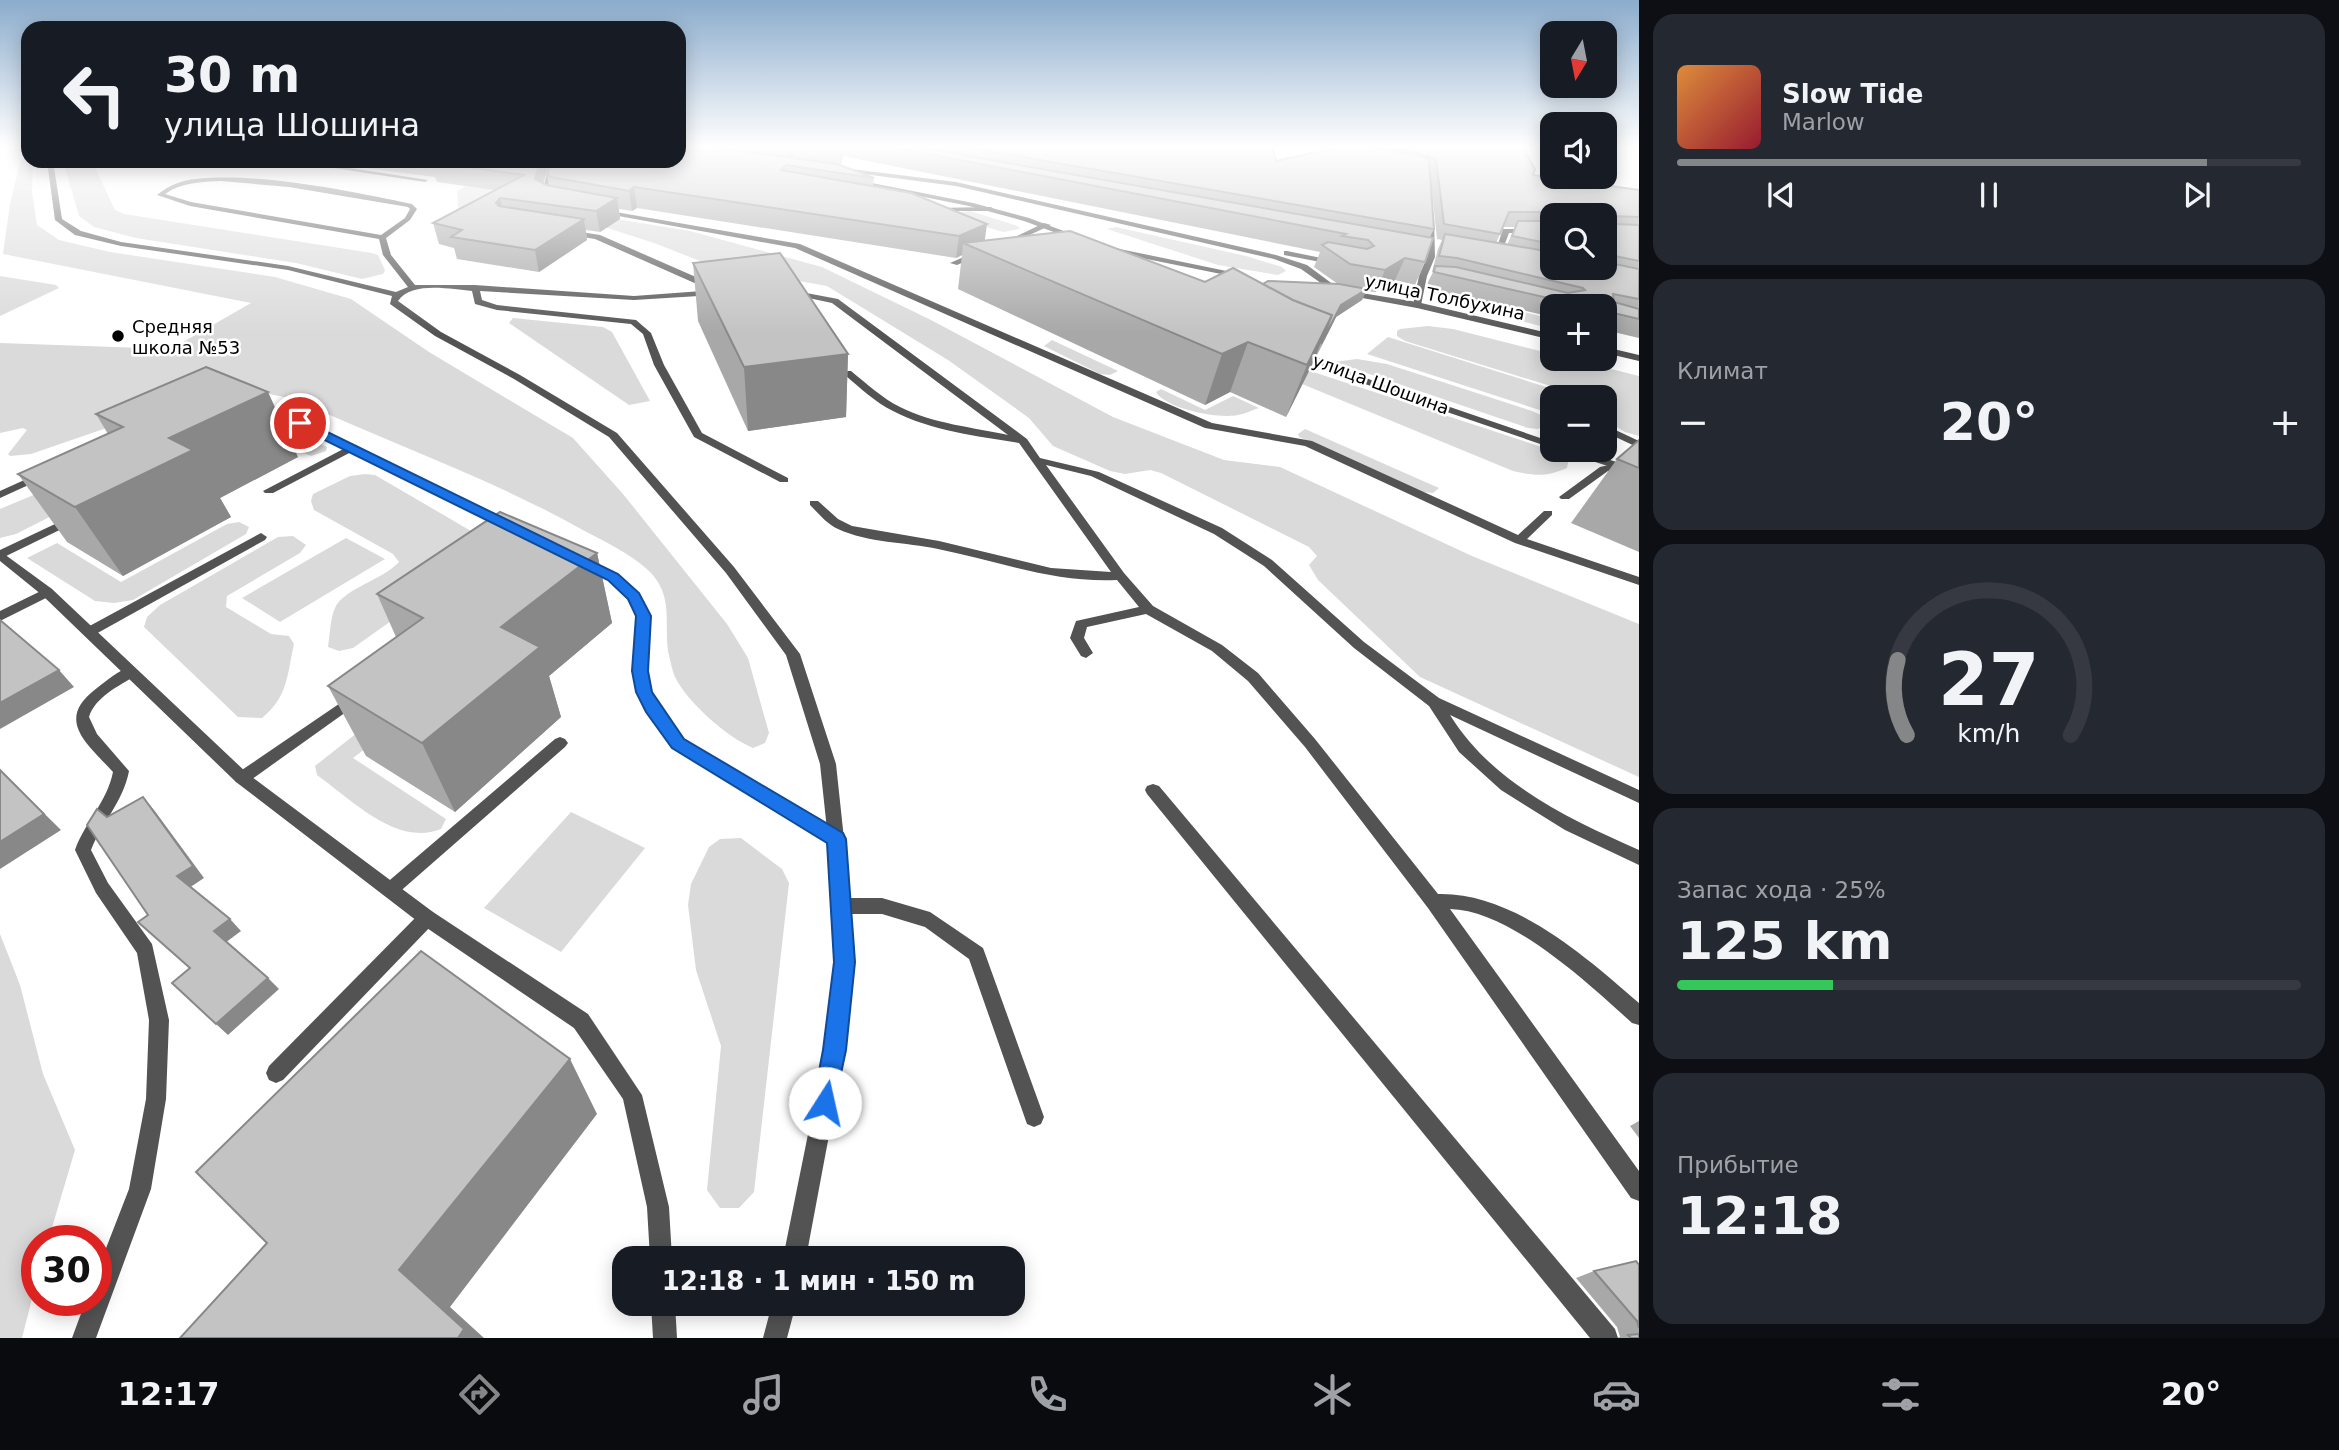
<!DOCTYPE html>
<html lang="ru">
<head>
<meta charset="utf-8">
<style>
  :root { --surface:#171b24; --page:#242831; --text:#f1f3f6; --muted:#9ea1a6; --line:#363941; --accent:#858687 }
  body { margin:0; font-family:"DejaVu Sans",sans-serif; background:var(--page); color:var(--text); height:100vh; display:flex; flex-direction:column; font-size:26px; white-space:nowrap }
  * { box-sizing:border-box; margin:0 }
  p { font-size:23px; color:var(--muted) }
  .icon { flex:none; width:38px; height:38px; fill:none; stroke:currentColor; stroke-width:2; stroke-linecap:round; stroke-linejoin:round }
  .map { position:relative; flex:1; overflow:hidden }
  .sheet { display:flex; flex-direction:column; gap:14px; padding:14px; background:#0d0f14; width:700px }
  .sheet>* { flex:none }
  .guide { position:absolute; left:21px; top:21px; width:665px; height:147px; border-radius:21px; box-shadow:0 4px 18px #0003; background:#171b24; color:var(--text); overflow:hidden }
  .needle { width:46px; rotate:190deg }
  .fabs { position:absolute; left:1540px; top:21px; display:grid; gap:14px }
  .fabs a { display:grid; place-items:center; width:77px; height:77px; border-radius:14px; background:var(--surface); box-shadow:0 4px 18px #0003; font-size:35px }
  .speed { position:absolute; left:21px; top:1225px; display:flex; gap:14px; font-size:35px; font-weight:700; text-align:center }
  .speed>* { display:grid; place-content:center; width:91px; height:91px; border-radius:50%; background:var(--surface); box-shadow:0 4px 18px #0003; line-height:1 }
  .speed .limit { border:10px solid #d22; background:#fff; color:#111 }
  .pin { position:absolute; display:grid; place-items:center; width:60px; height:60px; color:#fff; margin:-30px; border:4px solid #fff; border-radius:50%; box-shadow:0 2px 7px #0007 }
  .me { position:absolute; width:77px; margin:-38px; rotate:10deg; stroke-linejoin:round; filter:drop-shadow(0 0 5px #0008) }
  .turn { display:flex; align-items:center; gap:24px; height:147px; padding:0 28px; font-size:32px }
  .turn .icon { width:91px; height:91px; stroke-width:2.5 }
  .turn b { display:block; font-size:49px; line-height:60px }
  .big { font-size:52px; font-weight:600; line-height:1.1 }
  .sheet .widget { flex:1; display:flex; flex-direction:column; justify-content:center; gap:10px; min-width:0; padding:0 24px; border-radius:21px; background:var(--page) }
  .sheet .dial { align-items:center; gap:0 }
  .dial svg { height:182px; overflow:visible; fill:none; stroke:var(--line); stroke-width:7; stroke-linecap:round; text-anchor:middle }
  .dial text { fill:var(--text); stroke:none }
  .song { display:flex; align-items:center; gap:21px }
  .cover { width:84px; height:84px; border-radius:10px; background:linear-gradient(135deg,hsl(30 70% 55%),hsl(350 70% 35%)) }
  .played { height:7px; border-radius:4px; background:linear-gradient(90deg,var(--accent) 85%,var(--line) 85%) }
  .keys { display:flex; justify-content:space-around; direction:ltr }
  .heat { display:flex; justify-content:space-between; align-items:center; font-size:38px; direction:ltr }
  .charge { height:10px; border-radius:5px; background:linear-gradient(90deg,#34c759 25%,var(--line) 0) }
  .trip { position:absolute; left:612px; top:1246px; width:413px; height:70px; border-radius:21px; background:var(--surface); box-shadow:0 4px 18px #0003; font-weight:600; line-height:70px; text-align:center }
  .menu { display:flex; height:112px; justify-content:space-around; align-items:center; background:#090b0e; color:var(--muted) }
  .menu .icon { width:49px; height:49px }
  .menu .selected { color:var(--accent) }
  .menu b { font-size:32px; color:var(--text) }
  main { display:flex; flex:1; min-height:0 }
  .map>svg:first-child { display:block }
  .green { fill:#dadada }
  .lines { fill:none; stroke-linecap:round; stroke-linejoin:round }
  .service { fill:#535353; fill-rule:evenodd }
  .minor { fill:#535353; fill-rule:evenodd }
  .wall { fill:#a8a8a8; fill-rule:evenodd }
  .shaded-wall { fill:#888 }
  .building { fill:#c3c3c3; stroke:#888; stroke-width:2 }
  .route { fill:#1a73e8; stroke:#114b97; stroke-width:2 }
  .poi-dot { fill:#000; stroke:#fff; stroke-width:2.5 }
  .labels { text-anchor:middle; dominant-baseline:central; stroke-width:5; stroke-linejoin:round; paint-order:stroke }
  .far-street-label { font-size:18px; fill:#000; stroke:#fff }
  .far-poi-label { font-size:18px; fill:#000; stroke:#fff; text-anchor:start }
</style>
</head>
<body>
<main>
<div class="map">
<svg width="1639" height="1338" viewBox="0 0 1639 1338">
  <rect width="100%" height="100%" fill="#fff"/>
  <g class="green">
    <path d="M24 146H28V161H33L32 192 37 225 59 240 110 252 275 277 351 299 429 352 573 438 623 494 727 624 748 658 769 733 765 743 753 748C728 738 687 702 675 677 672 670 670 659 668 651 664 622 674 596 649 571 630 553 603 541 581 529 490 478 389 443 294 399L254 391 188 400 31 454 10 456 8 454 27 430 23 428 0 433V343L171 349 251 303 3 254 10 204Z"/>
    <polygon points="63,161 92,161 115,210 124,214 372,253 378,255 385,270 383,274 362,279 296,263 136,238 94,227 79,216"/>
    <polygon points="511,182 598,216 690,231 822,267 931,320 1113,417 1224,460 1280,467 1472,556 1639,624 1639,777 1420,677 1318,580 1309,565 1317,556 1309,547 1161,473 1150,470 1125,474 1110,471 1053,446 1029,418 948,360 827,286 713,266 654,243 586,221 459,216 457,191 466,186"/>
    <polygon points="970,211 1018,226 1020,229 1003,232 953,217 953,213"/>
    <polygon points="1116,227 1246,256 1282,267 1286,271 1278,275 1218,265 1107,229"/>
    <polygon points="0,276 56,285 59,288 0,316"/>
    <polygon points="1438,290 1552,319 1552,329 1450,303 1442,299"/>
    <polygon points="513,318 603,327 612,332 650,401 629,405 509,323"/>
    <polygon points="1428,326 1453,329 1552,354 1552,359 1571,359 1639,376 1639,436 1625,432 1605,420 1605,397 1586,397 1405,341 1397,336 1397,331 1400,329"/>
    <polygon points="1388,337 1578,397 1552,397 1552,414 1367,354"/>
    <polygon points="1052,340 1118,371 1110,375 1100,374 1044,346"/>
    <polygon points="1357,359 1387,364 1532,411 1543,416 1546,424 1538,429 1528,428 1334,362"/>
    <path d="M1298 367 1560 453 1569 458 1567 468C1546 477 1535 476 1513 471L1273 372Z"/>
    <path d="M1161 389 1205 410 1233 396 1259 408C1252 410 1245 414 1238 415 1218 419 1166 409 1156 392Z"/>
    <polygon points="275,423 327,447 326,451 311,456 238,425"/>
    <polygon points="1305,429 1439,488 1433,493 1421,492 1299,437 1298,434"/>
    <path d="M365 474 375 475 483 538 473 563 353 648 339 651 328 647C330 635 330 619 335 608 343 589 384 579 399 562L393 554 314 510 311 501 313 494 350 476Z"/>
    <polygon points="55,486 77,503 16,534 0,538 0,509"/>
    <polygon points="239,522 249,527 246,534 133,600 114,603 95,601 27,558 57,543 121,582 227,524"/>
    <path d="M293 536 306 545 300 553 227 596 226 607 271 634 289 636 294 644C287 675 288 697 262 718L238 717 144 627 147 617 160 605 278 537Z"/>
    <polygon points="346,538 385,559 280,622 242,598"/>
    <path d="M424 680 441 690 353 758 446 819 441 829C397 847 352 800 317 775L315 766Z"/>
    <polygon points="571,812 645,848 561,952 484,908"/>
    <polygon points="741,838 782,869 789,883 754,1192 739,1208 720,1208 707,1190 721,1046 696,970 688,905 691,884 709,847 720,839"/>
    <polygon points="0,934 20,985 43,1074 75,1150 48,1241 37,1241 37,1279 22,1338 0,1338"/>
  </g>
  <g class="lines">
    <g class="service">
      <path d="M47 161H53L62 219 81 231 121 242 288 266 396 292 408 287 383 255 379 239 190 206 157 195C168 186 181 180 196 179 259 172 350 191 412 204L417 209 410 220 386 238 391 255 415 285H475L634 296 702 291 699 285 595 239 565 234 568 230 600 235 705 281 710 291H715V295L634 300 480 291 482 300 497 305 636 320 651 333 664 365 702 433 788 478V482H780L694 437 654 365 643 334 631 324 497 310 475 304 472 291C451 289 411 281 398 301L441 332 520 375 617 433 734 567 800 654 836 764 844 839 842 844 836 846 830 844 828 839 820 764 786 655 726 573 609 437 514 379 435 336 390 304 392 296 288 270 121 246 75 235 55 220ZM221 181 289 187 408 207 410 209 405 218 381 235 191 202 165 194C182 182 201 182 221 181Z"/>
      <polygon points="288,161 304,161 428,180 425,182"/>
      <polygon points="550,161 556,161 548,196 553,201 550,203 541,197"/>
      <polygon points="835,167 956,182 1276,255 1307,265 1342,291 1335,293 1301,269 1274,259 956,186 833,170"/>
      <polygon points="933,208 991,207 994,209 991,211 931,211"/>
      <polygon points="604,210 800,244 1212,423 1312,441 1518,535 1544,511 1552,511 1552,515 1527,539 1639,577 1639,585 1515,543 1305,446 1205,428 795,248 602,213"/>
      <polygon points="1430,215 1434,217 1435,257 1427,276 1421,305 1417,308 1413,305 1419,276 1427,257 1426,217"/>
      <polygon points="1044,223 1051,225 1021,239 1031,242 1031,246 1011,239"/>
      <polygon points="1503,229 1552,229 1552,233 1509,233 1501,254 1494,256"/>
      <polygon points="1287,251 1336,261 1340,263 1336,265 1284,255 1284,251"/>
      <polygon points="975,252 982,254 957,265 950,263"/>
      <path d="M785 289 838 299 1027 439 1040 458 1099 472 1222 528 1272 560 1364 642 1439 698 1639 790V803L1450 715C1492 783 1569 819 1639 850V865L1565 830 1501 790 1459 752 1429 706 1354 648 1264 566 1214 534 1091 476 1046 465 1124 573 1153 606 1222 645 1258 673 1315 739 1438 894C1513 892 1586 957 1639 1003V1025L1632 1023C1589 984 1510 910 1450 909L1639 1171V1201L1631 1198 1428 908 1305 747 1248 681 1212 651 1146 614 1087 627 1084 638 1093 653 1086 658 1081 656 1070 638 1076 621 1139 607 1117 580C1054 583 998 561 938 549 906 542 868 543 838 529 827 524 819 514 810 505V501H818L838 519 852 526 939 541 1051 568 1111 572 1019 443C978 436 931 431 893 411 875 402 860 388 845 375V371H851C867 384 882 398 900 407 934 424 972 427 1008 435L832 303 785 293Z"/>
      <polygon points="1609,427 1639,441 1639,448 1605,432 1605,429"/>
      <polygon points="351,445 356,448 355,450 273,493 265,493 263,491"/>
      <polygon points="1639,458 1639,464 1608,471 1569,499 1561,499 1559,497 1600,467"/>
      <polygon points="74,515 78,517 78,521 0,559 0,550"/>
      <polygon points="261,533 267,537 265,540 94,635 84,635 82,632 84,629"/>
      <polygon points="47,588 52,589 53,592 52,595 0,621 0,611"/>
      <path d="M130 667 135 668 137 672 135 676C119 686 95 697 89 717L97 734 129 771C123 802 102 822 91 850L108 883 152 944 169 1020 166 1099 151 1189 96 1338H72L86 1300H96V1274L129 1189 146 1099 149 1020 137 953 96 893 75 850C85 822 107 802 113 772 87 743 54 720 97 688 107 680 118 671 130 667Z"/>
      <polygon points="355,693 360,694 362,698 360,702 248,782 242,784 236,782 234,778 236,774"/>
      <polygon points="560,737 565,739 568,743 565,747 396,895 390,898 384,895 381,890 384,885 555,739"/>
      <polygon points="1153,784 1159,786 1615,1329 1618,1338 1590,1338 1147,794 1145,790 1147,786"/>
      <polygon points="841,898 882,898 930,912 983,948 1044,1117 1041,1124 1034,1127 1027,1124 969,959 925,927 882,914 841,914 835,912 832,906 835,900"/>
      <polygon points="427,910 433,912 436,918 433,924 283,1080 276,1083 269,1080 266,1073 269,1066 421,912"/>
    </g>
    <g class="minor">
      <polygon points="857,180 973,203 1029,218 1085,239 1078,241 1024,221 969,206 855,183"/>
      <polygon points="1105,246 1241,274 1245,276 1241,278 1102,250 1102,246"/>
      <polygon points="1349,291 1417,302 1552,334 1552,340 1417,308 1346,295 1345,293"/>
      <polygon points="1605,347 1639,355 1639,361 1605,353"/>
      <polygon points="1294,350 1300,350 1371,380 1552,442 1552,448 1365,384 1294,354"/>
      <polygon points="258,406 279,409 514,526 508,530 504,529 273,414 254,411 254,407"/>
      <polygon points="1563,450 1578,450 1639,469 1639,476 1564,452"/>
      <polygon points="42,472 48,475 46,477 0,498 0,491"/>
      <polygon points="0,551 52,589 248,774 433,912 588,1014 642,1095 669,1207 672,1258 650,1258 647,1207 623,1099 574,1028 421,924 236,782 42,595 0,561"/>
      <polygon points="586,560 617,574 640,596 651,616 647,671 651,692 658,705 683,740 842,834 844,839 853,962 845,1050 806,1258 783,1258 825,1050 835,962 828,843 673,748 647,712 637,692 633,671 637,616 629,598 609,580 582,567 580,564 582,561"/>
      <polygon points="651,1304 675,1304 677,1338 653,1338"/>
      <polygon points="772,1304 796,1304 787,1338 763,1338"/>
    </g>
  </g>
  <g class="wall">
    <path d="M679 146H1272L1276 161 1367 146H1522L1533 175 1639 190V338L1605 330V306H1552V317L1427 288 1428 282 1433 272H1432L1438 249 1442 240 1437 239 1430 173 1434 229 1430 237 1425 262 1415 285 1395 280 1375 292 1366 291 1362 300 1336 317 1286 417 1230 392 1205 405 958 289 962 255 956 258 637 208 632 211 619 209 620 219 600 232 586 230 587 240 539 272 457 259 454 248 439 244 433 223 495 190 437 182 435 177 312 161H549L543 184 549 186 547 175ZM843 156 1320 252 1314 267 1338 284H1263L1205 282 985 241 873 186 874 178 841 165ZM1552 215H1605V268H1552ZM1503 227H1515L1507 245 1496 243Z"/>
    <polygon points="693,263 848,354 846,417 748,431 698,321"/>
    <polygon points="96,414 298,457 220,498 231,517 123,576 67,542 18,474 108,434"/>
    <polygon points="1639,440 1639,552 1571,523 1617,459"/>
    <polygon points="597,553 612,623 549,676 561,717 455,812 366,756 328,686 396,637 377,594"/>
    <polygon points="1639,1121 1639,1138 1630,1126"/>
    <polygon points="1639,1265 1639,1338 1617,1338 1620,1337 1617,1327 1576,1278 1594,1271"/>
  </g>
  <g class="shaded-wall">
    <polygon points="789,146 794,146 794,161 788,166 787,147"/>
    <polygon points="841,146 843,146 843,156 840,166"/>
    <polygon points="540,161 549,161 540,199 535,179"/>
    <polygon points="634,187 637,208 632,211 629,191"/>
    <polygon points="500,198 505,218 496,203"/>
    <polygon points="617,198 620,219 600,232 596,211"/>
    <polygon points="584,219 587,240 539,272 535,250"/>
    <polygon points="987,224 984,246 963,243 962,255 956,258 959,236"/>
    <polygon points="1405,258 1395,280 1375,292 1385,270"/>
    <polygon points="1367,289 1362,300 1336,317 1317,355 1341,305"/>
    <polygon points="1332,315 1312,365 1286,417 1307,365"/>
    <polygon points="1248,342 1230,392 1205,405 1222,354"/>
    <polygon points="848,354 846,417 748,431 744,367"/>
    <polygon points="268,392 298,457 220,498 231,517 123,576 75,507 169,438"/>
    <polygon points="597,553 612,623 549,676 561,717 455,812 422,743 501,627"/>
    <polygon points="59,670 74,687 0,729 0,703"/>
    <polygon points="0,770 61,830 0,869"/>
    <polygon points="143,797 154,810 204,878 189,888 177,876"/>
    <polygon points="230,919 241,931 225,943 214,931"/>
    <polygon points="268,978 279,989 228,1035 216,1024"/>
    <polygon points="570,1059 597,1114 450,1307 484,1338 458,1338 399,1270"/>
  </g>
  <g class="building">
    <polygon points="679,146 706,146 837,164 874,178 786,165 781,170 911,193 987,224 959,236 634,187 629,191 551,177 547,175 551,161 679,161"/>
    <polygon points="886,146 916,146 923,148 1433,238 1425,262 1405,258 1385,270 1350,264 1322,245 1328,242 1367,249 1374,246 1368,240 1342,236 1346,234"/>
    <polygon points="961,146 1272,146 1276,161 1342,146 1364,146 1413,154 1429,159 1434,229"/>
    <polygon points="1371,146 1522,146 1535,169 1533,175 1639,190 1639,217 1612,216 1613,224 1639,225 1639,261 1605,254 1605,215 1562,215 1560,212 1509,212 1500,234 1444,224 1436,159 1413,151"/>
    <polygon points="434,161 540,161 535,179 546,185 617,198 596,211 500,198 496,203 499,206 584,219 535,250 451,237 462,230 433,223 524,175 431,162"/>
    <polygon points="1518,221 1552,221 1552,244 1512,236"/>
    <polygon points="1070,231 1205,282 1233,268 1293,300 1332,315 1307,365 1248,342 1222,354 963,243"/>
    <polygon points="1445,234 1552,252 1552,268 1605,268 1605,262 1639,269 1639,299 1613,294 1614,302 1639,309 1639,319 1605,311 1605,306 1583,306 1434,272 1435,266 1456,267 1568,293 1585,290 1583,288 1457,258 1439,256"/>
    <polygon points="780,253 848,354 744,367 693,263"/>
    <polygon points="1268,281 1339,284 1367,289 1341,305 1321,344 1332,315 1293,300 1263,284"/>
    <polygon points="206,367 268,392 169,438 193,450 75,507 18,474 123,427 96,414"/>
    <polygon points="1639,440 1639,468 1617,459"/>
    <polygon points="500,512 597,553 501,627 540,647 422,743 328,686 423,618 377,594"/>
    <polygon points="0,620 59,670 0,703"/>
    <polygon points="0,770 44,814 0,842"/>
    <polygon points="143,797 193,866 177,876 230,919 214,931 268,978 216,1024 172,983 190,968 138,922 148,915 87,825 97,809 107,817"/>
    <polygon points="421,951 570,1059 399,1270 464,1329 458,1338 180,1338 267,1243 196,1172"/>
    <polygon points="1636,1261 1639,1265 1639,1328 1637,1321 1594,1271"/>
    <polygon points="1639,1334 1639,1338 1631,1338 1628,1335"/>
  </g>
  <linearGradient id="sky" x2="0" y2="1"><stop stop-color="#8baccc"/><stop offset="0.44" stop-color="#fff"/><stop offset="1" stop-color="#fff" stop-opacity="0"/></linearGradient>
  <rect width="1639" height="333" fill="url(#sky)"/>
  <polygon class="route" points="296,421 305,421 618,574 639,593 651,616 648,671 652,692 684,739 843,833 846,839 855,962 846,1050 833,1111 825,1115 817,1111 813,1103 823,1050 834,962 827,843 672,748 646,712 636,692 632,671 636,616 628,599 608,580 296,426"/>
  <circle class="poi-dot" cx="118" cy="336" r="7"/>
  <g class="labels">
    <g class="far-street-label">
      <text transform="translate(1445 297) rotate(12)">улица Толбухина</text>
      <text transform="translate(1381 384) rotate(20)">улица Шошина</text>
    </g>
    <g class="far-poi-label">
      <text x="132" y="326">Средняя<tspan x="132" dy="21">школа №53</tspan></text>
    </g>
  </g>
</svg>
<div class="fabs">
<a><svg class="needle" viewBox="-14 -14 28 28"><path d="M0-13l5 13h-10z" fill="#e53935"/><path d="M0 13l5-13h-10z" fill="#9ea1a6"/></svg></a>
<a><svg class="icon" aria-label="sound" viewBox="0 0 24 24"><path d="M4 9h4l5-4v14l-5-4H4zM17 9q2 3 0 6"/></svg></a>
<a><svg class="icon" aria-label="search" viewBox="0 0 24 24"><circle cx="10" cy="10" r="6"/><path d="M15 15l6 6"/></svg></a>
<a>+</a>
<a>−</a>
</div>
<div class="speed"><div class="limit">30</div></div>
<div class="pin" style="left:300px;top:423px;background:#d93025"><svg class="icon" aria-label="arrive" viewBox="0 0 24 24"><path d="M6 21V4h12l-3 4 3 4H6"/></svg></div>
<svg class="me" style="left:825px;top:1103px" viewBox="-20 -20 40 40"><circle r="19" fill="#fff"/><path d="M0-13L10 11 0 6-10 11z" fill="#1a73e8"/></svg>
<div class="trip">12:18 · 1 мин · 150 m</div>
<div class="guide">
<div class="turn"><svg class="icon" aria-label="left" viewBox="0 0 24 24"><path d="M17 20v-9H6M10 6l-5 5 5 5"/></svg><div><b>30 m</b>улица Шошина</div></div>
</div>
</div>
<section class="sheet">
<div class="widget">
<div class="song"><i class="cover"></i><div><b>Slow Tide</b><p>Marlow</p></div></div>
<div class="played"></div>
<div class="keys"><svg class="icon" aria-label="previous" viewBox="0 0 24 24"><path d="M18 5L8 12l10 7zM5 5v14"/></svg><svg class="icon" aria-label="pause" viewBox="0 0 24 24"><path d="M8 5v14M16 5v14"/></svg><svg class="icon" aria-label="next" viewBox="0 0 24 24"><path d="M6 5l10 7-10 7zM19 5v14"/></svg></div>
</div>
<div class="widget"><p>Климат</p>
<div class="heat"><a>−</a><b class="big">20°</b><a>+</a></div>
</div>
<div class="widget dial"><svg viewBox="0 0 100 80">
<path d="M14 69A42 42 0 1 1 86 69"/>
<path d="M14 69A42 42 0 0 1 10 36" stroke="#858687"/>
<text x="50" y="56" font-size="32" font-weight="700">27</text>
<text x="50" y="72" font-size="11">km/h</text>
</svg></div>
<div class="widget"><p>Запас хода · 25%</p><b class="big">125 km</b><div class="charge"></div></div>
<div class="widget"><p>Прибытие</p><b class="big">12:18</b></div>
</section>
</main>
<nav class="menu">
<b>12:17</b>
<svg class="icon selected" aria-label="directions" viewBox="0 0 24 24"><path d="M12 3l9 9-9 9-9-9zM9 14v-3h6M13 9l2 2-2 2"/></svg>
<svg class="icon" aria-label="music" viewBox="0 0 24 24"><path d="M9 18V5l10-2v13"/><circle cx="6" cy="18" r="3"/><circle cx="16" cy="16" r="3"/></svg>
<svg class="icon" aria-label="phone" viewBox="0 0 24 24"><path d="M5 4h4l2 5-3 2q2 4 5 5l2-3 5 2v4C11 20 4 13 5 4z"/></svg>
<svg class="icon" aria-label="climate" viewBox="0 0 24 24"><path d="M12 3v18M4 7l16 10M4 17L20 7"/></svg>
<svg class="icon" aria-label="car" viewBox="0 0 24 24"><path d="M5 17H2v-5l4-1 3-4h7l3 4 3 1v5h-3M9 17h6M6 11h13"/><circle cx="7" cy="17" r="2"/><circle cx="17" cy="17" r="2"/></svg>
<svg class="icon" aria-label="filters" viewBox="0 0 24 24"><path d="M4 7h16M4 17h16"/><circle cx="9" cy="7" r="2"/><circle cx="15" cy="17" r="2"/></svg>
<b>20°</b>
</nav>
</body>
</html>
